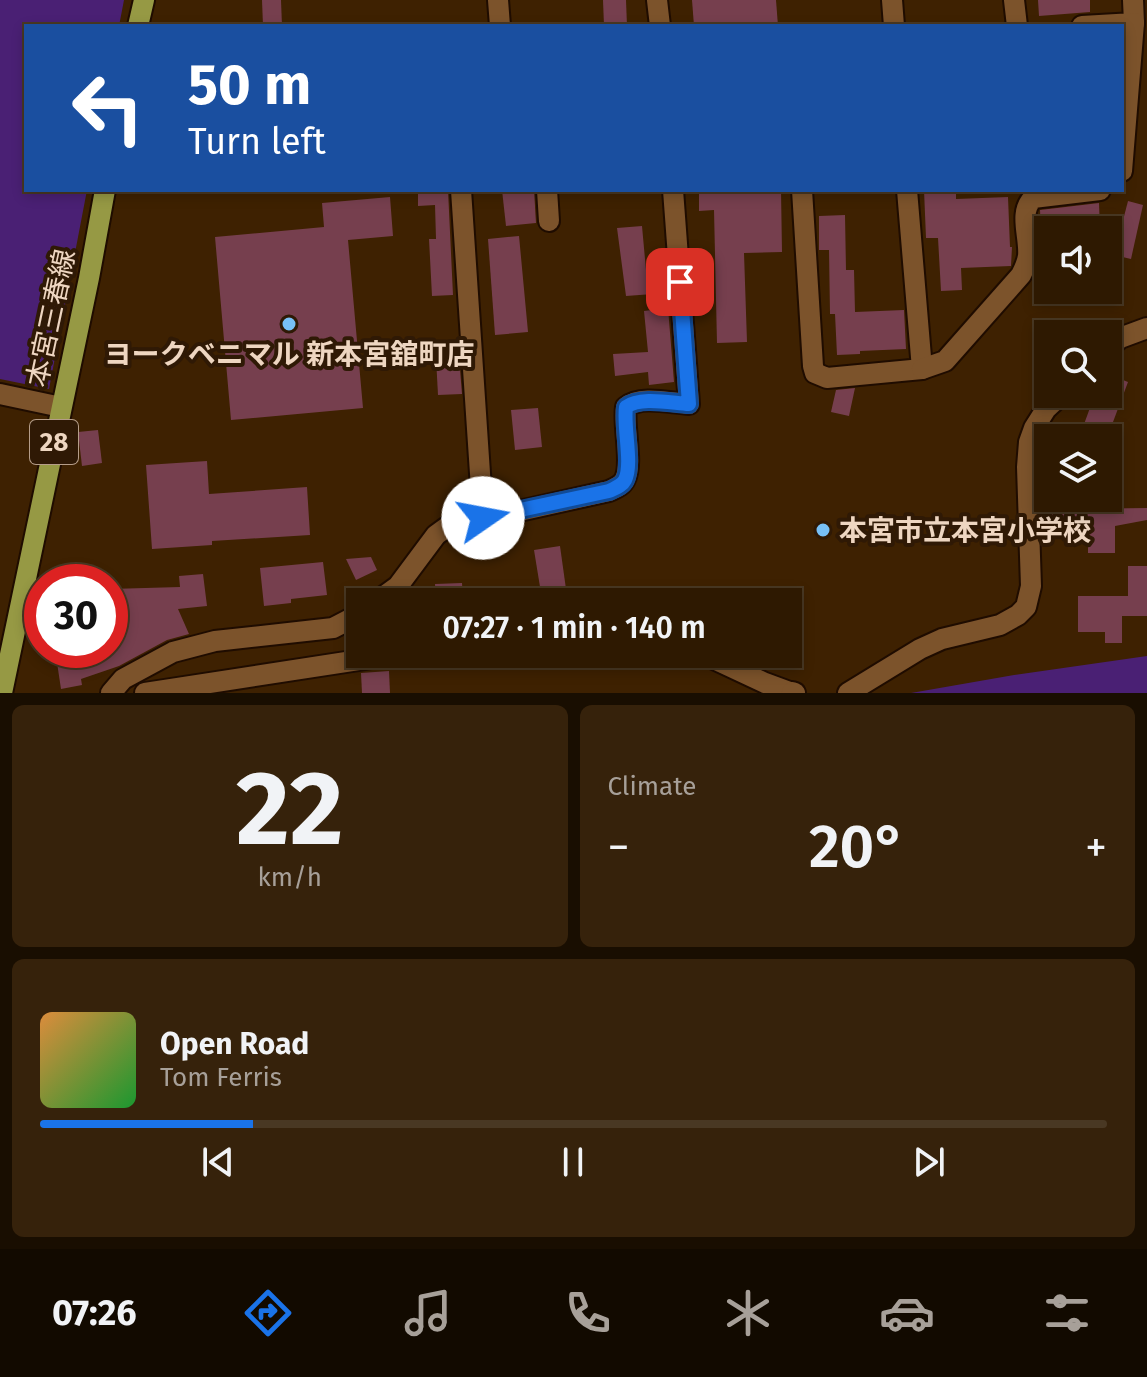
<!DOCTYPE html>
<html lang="en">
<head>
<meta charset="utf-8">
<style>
  :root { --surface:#2e1901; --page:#36220b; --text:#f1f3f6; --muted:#a7a099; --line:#493823; --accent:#1a73e8 }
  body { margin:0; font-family:"Fira Sans","Noto Sans JP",sans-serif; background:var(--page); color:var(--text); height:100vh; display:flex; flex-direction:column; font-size:30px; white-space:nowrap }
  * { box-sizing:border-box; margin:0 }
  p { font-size:26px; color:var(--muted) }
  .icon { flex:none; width:44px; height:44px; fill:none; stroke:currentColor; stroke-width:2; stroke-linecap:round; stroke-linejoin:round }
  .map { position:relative; height:693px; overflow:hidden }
  .details { display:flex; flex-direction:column; gap:12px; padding:12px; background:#190e01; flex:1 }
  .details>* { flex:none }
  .banner { position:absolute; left:24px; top:24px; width:1100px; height:168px; border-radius:0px; box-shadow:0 4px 12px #0003,0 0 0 2px var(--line); background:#1a4fa0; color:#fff; overflow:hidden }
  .controls { position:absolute; left:1034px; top:216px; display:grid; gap:16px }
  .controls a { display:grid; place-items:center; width:88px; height:88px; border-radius:0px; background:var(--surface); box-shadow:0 4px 12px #0003,0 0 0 2px var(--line); font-size:40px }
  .speed { position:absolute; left:24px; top:564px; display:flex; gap:16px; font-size:40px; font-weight:700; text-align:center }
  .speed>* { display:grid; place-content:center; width:104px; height:104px; border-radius:50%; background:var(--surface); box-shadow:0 4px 12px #0003,0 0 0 2px var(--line); line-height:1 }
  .speed .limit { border:12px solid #d22; background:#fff; color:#111 }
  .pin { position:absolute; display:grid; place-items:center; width:68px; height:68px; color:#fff; margin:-34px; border-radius:16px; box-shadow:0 4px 12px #0006 }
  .me { position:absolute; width:88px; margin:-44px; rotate:78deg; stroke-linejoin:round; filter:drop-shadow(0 0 6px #0008) }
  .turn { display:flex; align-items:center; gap:28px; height:168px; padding:0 32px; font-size:36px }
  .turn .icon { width:104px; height:104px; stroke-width:2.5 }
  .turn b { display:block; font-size:56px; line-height:68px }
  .big { font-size:60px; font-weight:600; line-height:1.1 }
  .details .tile { flex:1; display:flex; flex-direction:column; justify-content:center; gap:12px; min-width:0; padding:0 28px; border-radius:12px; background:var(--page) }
  .details .dial { align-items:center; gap:0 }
  .dial b { font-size:104px; line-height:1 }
  .song { display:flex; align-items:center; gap:24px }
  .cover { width:96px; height:96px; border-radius:12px; background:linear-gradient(135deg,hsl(30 70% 55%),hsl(130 70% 35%)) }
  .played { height:8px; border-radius:4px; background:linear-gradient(90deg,var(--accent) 20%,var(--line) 20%) }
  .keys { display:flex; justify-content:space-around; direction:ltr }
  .heat { display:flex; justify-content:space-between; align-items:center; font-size:44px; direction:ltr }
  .details .tiles { flex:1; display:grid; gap:12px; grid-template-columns:1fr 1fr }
  .tile:last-child { grid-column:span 2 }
  .trip { position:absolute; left:346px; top:588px; width:456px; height:80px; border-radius:0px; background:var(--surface); box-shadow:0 4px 12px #0003,0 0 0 2px var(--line); font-weight:600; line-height:80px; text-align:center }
  .menu { display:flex; height:128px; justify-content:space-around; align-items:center; background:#120a00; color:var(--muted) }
  .menu .icon { width:56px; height:56px }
  .menu .active { color:var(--accent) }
  .menu b { font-size:36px; color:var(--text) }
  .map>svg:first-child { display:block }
  .green { fill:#4a2074 }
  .building { fill:#763f4e }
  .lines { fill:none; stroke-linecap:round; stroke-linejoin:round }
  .minor-casing { stroke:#1f0c00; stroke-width:24 }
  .tertiary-casing { stroke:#1f0c00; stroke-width:24 }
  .primary-casing { stroke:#1f0c00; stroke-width:24 }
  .minor { stroke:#7c532b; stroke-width:20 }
  .tertiary { stroke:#7c532b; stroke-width:20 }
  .primary { stroke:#969944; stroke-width:20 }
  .route-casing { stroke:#114b97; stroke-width:20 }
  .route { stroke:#1a73e8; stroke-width:14 }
  .poi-dot { fill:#77c0f7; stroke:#2f1905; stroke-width:3 }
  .labels { text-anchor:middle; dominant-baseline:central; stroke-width:8; stroke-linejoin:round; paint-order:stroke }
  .shield { fill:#2f1905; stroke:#b59d89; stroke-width:2 }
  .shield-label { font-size:26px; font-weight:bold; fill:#eed6c1 }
  .street-label { font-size:28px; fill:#eed6c1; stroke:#2f1905 }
  .poi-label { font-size:28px; font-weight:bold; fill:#eed6c1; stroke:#2f1905 }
</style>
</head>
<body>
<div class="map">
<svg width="1147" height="693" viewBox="0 0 1147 693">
  <rect width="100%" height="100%" fill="#3e2101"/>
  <g class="green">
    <polygon points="0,0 124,0 119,26 26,26 26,190 87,190 49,389 0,379"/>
    <polygon points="1147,656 1147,693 911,693 1014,675"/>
  </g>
  <g class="building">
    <polygon points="262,0 281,0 282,26 263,26"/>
    <polygon points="603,0 626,0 627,26 604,26"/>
    <polygon points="692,0 776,0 778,26 694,26"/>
    <polygon points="1038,0 1090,0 1090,12 1039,16"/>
    <polygon points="418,190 448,190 453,295 432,296 429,239 436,239 435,205 418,206"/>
    <polygon points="502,190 534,190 536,223 506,226"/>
    <polygon points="699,190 781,190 782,252 744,253 747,342 717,343 714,210 699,211"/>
    <polygon points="924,190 956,190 956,199 1008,197 1010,247 1012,247 1011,266 961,268 962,290 941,291 938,238 926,238"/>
    <polygon points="390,197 393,236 348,240 363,408 231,420 215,237 324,227 322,203"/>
    <polygon points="1128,201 1143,205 1131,259 1114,255"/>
    <polygon points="1099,203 1100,230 1041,230 1040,210"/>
    <polygon points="845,215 846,270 854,270 855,312 904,310 906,349 860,351 860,354 837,355 835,314 830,314 829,250 819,250 819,216"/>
    <polygon points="642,226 646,270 651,269 653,294 626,296 617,228"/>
    <polygon points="519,236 528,332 495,335 488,239"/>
    <polygon points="668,308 674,382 649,385 648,372 615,376 613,354 648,352 644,311"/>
    <polygon points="459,357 462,394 438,395 436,358"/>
    <polygon points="1108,374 1128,382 1107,438 1079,438 1095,394 1108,394"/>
    <polygon points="855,388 849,416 831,412 836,390"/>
    <polygon points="538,408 542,447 515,450 511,410"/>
    <polygon points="98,430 102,463 82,466 78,432"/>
    <polygon points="207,461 209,494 307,487 310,535 212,541 212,545 152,549 146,465"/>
    <polygon points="1047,498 1070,498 1070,509 1147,508 1147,520 1115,526 1115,553 1088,553 1088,525 1047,526"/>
    <polygon points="560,546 566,589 541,593 534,550"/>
    <polygon points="371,557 377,570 356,580 346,559"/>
    <polygon points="323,562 327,595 291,599 291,603 264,606 260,568"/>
    <polygon points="1128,566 1147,566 1147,616 1122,616 1122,643 1105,643 1105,632 1078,632 1078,596 1128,596"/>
    <polygon points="203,574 207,606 178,609 189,634 167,640 119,666 81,679 82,685 61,689 56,656 82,652 82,650 110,650 110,589 180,587 179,576"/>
    <polygon points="462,583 463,602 436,602 435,584"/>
    <polygon points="389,671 390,693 362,693 361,673"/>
  </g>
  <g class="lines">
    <g class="minor-casing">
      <g id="minor">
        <polyline points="498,0 500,26"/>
        <polyline points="657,0 660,26"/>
        <polyline points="892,0 894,26"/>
        <polyline points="1014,0 1017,26"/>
        <polyline points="1082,26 1134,23 1133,0"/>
        <polyline points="1122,171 1134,23"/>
        <polyline points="461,190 483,518"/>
        <polyline points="547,190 549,221"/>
        <polyline points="802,190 813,366 815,373 827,378 922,369 907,190"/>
        <path d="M922 369 945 361 1021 275C1024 269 1027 263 1028 256 1030 237 1018 213 1033 198L1100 190"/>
        <polyline points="0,394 61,407"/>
        <path d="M376 602 398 586 436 535 447 527 609 491C615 488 622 486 625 479 633 463 623 427 626 407 641 395 670 403 689 404L673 190"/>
        <polyline points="703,654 765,683 792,693"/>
        <polyline points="111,693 123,679 173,652 215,641 333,628 360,614"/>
        <polyline points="145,693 398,654"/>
      </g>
    </g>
    <g class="tertiary-casing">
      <g id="tertiary">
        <polyline points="1108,349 1120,338 1147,328"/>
        <polyline points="792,692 795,693"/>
        <polyline points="848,693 920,649 942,639 1000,625 1018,615 1026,607 1031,586 1027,467 1029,442 1034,428 1046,409 1062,394"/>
      </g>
    </g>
    <g class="primary-casing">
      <g id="primary">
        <polyline points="138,26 144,0"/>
        <polyline points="2,693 89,278 105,190"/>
      </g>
    </g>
    <use href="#minor" class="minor"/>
    <use href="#tertiary" class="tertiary"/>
    <use href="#primary" class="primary"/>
  </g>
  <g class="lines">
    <g class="route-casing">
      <path id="route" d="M483 518 609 491C615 488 622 486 625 480 633 464 623 427 626 407 640 396 671 403 689 404L680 282"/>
    </g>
    <use href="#route" class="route"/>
  </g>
  <g class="poi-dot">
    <circle cx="289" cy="324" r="8"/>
    <circle cx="823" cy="530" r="8"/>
  </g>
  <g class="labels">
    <rect class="shield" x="30" y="420" width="48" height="44" rx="6"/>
    <g class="shield-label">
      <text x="54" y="442">28</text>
    </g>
    <g class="street-label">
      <text transform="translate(51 318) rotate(-78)">本宮三春線</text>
    </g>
    <g class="poi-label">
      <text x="289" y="354">ヨークベニマル 新本宮舘町店</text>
      <text x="839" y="530" text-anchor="start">本宮市立本宮小学校</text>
    </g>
  </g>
</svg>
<div class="controls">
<a><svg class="icon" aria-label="sound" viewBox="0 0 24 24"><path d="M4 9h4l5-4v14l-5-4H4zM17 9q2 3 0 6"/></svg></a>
<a><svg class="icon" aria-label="search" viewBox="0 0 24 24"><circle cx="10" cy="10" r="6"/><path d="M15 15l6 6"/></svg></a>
<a><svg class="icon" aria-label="layers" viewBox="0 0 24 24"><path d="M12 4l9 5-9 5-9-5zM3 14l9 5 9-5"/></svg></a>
</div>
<div class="speed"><div class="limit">30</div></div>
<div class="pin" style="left:680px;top:282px;background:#d93025"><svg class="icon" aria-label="arrive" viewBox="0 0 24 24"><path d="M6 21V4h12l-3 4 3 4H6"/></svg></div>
<svg class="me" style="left:483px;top:518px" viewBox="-20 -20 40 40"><circle r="19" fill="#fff"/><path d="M0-13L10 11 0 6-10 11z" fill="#1a73e8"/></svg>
<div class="trip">07:27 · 1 min · 140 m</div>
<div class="banner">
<div class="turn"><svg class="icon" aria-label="left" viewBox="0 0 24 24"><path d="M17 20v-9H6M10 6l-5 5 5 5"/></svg><div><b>50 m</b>Turn left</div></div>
</div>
</div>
<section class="details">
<div class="tiles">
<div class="tile dial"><b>22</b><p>km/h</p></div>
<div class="tile"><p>Climate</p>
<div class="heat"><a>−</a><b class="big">20°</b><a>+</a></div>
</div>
<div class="tile">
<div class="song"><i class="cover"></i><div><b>Open Road</b><p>Tom Ferris</p></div></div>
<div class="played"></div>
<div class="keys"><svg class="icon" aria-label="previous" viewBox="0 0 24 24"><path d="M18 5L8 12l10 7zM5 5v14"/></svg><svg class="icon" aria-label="pause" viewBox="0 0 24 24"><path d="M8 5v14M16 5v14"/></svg><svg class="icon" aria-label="next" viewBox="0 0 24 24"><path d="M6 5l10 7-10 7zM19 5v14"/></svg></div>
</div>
</div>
</section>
<nav class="menu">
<b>07:26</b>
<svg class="icon active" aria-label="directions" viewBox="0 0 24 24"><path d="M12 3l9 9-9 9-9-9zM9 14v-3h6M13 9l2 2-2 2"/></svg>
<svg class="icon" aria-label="music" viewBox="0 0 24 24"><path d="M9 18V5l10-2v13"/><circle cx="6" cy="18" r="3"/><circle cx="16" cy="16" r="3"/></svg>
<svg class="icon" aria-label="phone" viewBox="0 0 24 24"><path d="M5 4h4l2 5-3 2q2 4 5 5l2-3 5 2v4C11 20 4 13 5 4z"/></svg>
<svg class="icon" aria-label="climate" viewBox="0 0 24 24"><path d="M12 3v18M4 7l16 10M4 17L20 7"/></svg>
<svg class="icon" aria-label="car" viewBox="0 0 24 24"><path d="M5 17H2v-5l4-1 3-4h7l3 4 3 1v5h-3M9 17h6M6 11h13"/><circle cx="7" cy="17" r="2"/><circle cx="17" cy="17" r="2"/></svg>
<svg class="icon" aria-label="filters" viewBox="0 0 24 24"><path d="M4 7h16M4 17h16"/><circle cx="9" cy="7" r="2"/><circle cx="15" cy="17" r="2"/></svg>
</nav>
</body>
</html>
